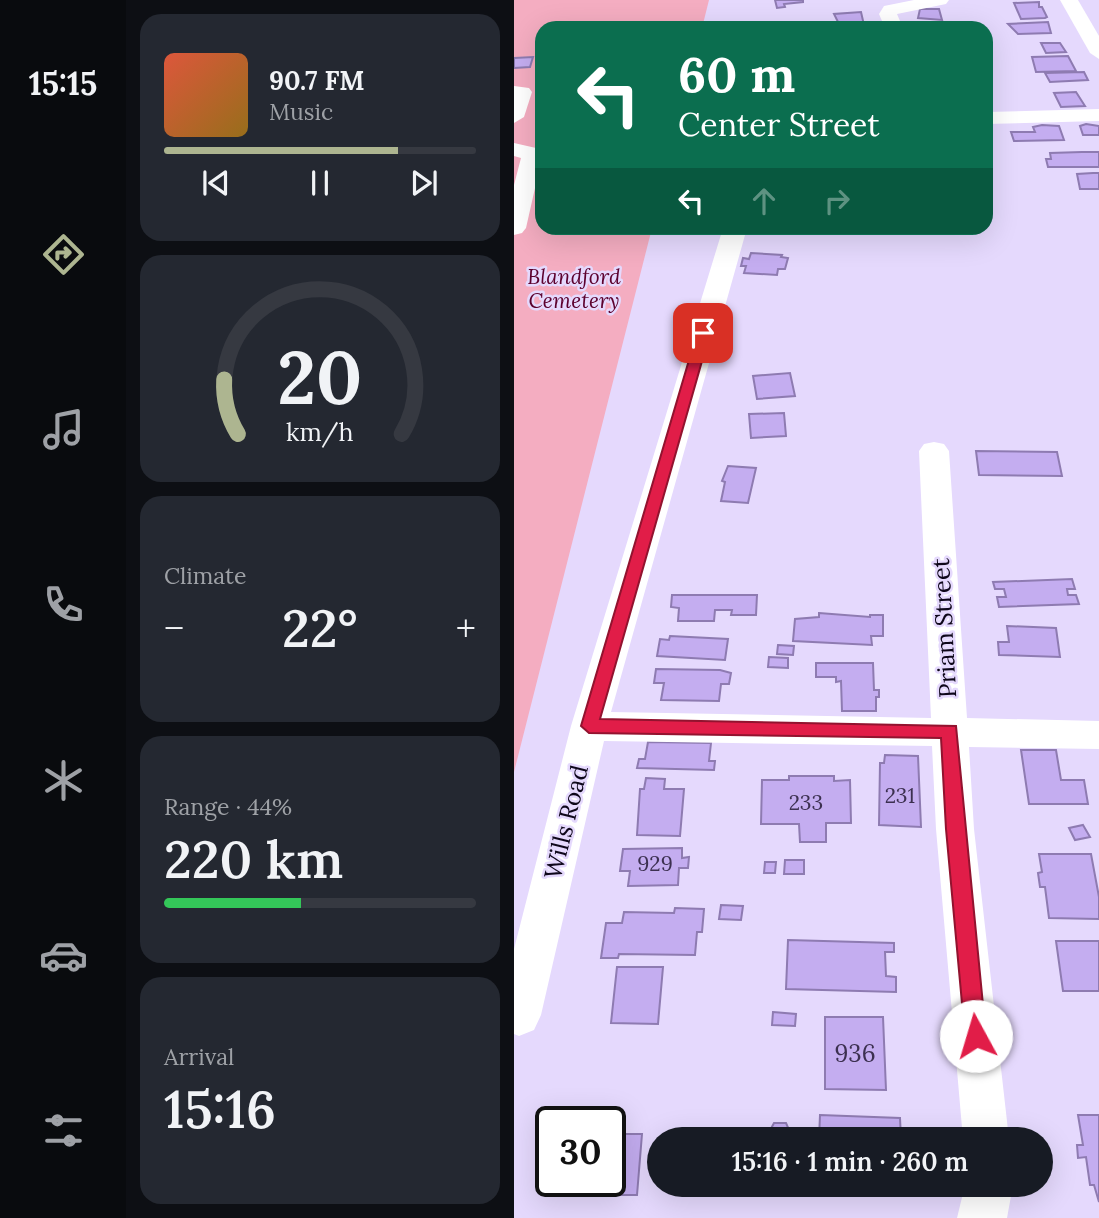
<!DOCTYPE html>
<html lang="en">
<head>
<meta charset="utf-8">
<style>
  :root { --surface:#171b24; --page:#242831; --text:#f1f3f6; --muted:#9ea1a6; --line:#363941; --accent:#adb590 }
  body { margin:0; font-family:Lora,serif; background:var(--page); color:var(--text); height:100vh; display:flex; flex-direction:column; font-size:26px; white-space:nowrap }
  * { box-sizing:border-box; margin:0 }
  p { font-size:23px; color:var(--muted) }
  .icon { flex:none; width:38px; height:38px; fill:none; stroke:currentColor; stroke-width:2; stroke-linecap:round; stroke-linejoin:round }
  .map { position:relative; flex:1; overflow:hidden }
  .drawer { display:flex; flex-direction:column; gap:14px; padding:14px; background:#0d0f14; width:388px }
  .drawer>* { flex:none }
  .banner { position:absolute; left:21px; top:21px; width:458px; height:214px; border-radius:21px; box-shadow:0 7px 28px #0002; background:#0b6e4f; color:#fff; overflow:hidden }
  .speed { position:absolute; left:21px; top:1106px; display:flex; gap:14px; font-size:35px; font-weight:700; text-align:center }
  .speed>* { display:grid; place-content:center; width:91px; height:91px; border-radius:50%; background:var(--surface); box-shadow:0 7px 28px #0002; line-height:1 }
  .speed .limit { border:4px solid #111; border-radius:10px; background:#fff; color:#111 }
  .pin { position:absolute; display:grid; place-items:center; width:60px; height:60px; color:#fff; margin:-30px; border-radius:14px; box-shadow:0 4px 10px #0006 }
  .me { position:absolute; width:77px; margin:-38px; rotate:354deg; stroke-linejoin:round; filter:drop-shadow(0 0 5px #0008) }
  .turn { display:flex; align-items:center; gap:24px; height:147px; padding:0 28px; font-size:32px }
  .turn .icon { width:91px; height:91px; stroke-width:2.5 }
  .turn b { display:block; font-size:49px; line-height:60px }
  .lanes { display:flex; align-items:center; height:66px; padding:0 28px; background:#0003; justify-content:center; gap:35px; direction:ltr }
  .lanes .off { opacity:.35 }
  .big { font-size:52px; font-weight:600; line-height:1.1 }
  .drawer .widget { flex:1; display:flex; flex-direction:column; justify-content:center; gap:10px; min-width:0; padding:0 24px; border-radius:21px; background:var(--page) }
  .drawer .dial { align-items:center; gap:0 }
  .dial svg { height:182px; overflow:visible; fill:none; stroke:var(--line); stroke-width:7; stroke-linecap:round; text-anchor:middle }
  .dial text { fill:var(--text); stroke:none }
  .song { display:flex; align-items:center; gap:21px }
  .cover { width:84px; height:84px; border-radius:10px; background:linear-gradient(135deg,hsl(10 70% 55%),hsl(40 70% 35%)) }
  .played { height:7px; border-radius:4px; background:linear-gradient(90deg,var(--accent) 75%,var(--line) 75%) }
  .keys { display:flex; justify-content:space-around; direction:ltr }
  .heat { display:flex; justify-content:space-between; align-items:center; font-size:38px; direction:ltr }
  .charge { height:10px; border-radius:5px; background:linear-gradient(90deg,#34c759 44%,var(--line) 0) }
  .trip { position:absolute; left:133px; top:1127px; width:406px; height:70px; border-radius:35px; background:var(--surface); box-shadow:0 7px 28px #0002; font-weight:600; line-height:70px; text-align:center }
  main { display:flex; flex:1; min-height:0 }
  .tab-bar { display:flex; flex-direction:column; width:126px; justify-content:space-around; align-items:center; background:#090b0e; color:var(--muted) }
  .tab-bar .icon { width:49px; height:49px }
  .tab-bar .selected { color:var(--accent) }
  .tab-bar b { font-size:32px; color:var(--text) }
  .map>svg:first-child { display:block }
  .green { fill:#f4adc1 }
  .building { fill:#c4adf0; stroke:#8e7bb1; stroke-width:2 }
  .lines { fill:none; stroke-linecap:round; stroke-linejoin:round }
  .minor { fill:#fff; fill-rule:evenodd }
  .route { fill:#e11d48; stroke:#92132f; stroke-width:2 }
  .labels { text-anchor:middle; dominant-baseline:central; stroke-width:5; stroke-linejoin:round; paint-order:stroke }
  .far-park-label { font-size:21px; font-style:italic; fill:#5c002d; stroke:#e5d9fd }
  .number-label { font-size:21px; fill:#3c3050 }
  .street-label { font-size:24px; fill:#0e071a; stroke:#e5d9fd }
  .near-number-label { font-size:24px; fill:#3c3050 }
</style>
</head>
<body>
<main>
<nav class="tab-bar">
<b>15:15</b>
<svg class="icon selected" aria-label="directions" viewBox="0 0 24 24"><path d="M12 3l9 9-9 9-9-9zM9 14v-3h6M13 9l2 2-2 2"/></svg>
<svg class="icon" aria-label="music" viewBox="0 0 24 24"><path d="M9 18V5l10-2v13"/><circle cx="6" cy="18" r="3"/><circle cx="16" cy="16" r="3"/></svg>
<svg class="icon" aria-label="phone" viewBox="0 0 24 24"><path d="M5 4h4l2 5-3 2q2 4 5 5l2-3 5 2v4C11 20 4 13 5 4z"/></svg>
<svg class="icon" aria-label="climate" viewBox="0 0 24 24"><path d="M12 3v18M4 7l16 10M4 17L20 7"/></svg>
<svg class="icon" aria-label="car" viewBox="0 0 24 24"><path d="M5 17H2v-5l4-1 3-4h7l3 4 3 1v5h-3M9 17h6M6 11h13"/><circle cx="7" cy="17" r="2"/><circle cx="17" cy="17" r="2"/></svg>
<svg class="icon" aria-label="filters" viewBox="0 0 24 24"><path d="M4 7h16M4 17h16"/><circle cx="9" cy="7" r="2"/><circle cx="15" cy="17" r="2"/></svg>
</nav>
<section class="drawer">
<div class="widget">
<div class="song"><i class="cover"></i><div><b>90.7 FM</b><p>Music</p></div></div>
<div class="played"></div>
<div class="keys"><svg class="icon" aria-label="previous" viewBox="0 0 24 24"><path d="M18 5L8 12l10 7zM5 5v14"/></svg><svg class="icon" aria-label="pause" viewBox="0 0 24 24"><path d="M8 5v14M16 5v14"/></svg><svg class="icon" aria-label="next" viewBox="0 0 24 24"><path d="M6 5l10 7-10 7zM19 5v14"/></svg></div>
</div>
<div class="widget dial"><svg viewBox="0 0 100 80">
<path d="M14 69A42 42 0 1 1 86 69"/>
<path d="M14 69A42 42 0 0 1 8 45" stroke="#adb590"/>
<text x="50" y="56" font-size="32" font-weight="700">20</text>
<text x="50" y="72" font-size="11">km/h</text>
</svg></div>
<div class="widget"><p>Climate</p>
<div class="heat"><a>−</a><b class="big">22°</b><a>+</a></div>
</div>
<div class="widget"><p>Range · 44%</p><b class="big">220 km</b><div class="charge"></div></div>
<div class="widget"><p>Arrival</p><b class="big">15:16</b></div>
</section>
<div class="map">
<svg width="585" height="1218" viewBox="0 0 585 1218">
  <rect width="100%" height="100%" fill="#e5d9fd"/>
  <polygon class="green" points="0,0 195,0 188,28 28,28 28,228 138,228 0,772"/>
  <g class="building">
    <polygon points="261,0 289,0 289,2 270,4 271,7 263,8"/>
    <polygon points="525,2 525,7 528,7 533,17 531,18 507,19 500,3"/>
    <polygon points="406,9 425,9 428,20 404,18"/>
    <polygon points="347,12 350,25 326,26 320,14"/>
    <polygon points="534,22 537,33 504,34 494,24"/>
    <polygon points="527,43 546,43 552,52 532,53"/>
    <polygon points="554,56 562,71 522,72 518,57"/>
    <polygon points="19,57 16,67 0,68 0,58"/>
    <polygon points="570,72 574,80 536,82 531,73"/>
    <polygon points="562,92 571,106 547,107 540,93"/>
    <polygon points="572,124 585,126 585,135 569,135 566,126"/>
    <polygon points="528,125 545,126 550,140 500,141 497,132 521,132 519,127"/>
    <polygon points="568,152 585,152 585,167 534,167 532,159 537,159 536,153"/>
    <polygon points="579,173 585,173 585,189 566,189 563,174"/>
    <polygon points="237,253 268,255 267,257 274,258 271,269 264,269 263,275 230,273 232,266 227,266 229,258 235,259"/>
    <polygon points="276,373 281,396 243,399 239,376"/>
    <polygon points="270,413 272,436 237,438 235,414"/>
    <polygon points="462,451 543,452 548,476 465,475"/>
    <polygon points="214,466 242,468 234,503 207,501 211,482 208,481"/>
    <polygon points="558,579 561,589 553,589 554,595 562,595 565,604 485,607 483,597 492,597 490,589 481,589 479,582"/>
    <polygon points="158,595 243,595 242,615 217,615 218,610 201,610 200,621 164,621 165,608 157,607"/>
    <polygon points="305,613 356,617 356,615 369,615 369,636 357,636 358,645 279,641 281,619 305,617"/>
    <polygon points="493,626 542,628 546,657 485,655 484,642 495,642"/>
    <polygon points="156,636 214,639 211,660 143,656 146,639 155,640"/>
    <polygon points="264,645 280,646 279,655 263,654"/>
    <polygon points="255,657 274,658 274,668 254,667"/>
    <polygon points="302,663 359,663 360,690 365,690 365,697 362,697 362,711 328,711 327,681 322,682 322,677 302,677"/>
    <polygon points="142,669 206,670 217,673 215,684 207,684 205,701 147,700 150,683 140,683"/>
    <polygon points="134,742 197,743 195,761 201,761 200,770 123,768 125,759 131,759"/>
    <polygon points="507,750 542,750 547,780 570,780 574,804 515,804"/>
    <polygon points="371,755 404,756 407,827 365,825 366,763 370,763"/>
    <polygon points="275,776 320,776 320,781 336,780 337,823 312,823 312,842 286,842 285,824 247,824 248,780 275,780"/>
    <polygon points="132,778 151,779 150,789 170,789 166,836 123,835 126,789 130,789"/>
    <polygon points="569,825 576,837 561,840 555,828"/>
    <polygon points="168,848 168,858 175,857 174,868 165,868 164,885 114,886 116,871 106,871 109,849"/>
    <polygon points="525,854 577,854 585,897 585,919 535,918 531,887 526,887 524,873 528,872"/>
    <polygon points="271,860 290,860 290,874 270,874"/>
    <polygon points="251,862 262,862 261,873 250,873"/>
    <polygon points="207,905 229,906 227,920 205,919"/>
    <polygon points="161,908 190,909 188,932 183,932 181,955 105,954 104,958 87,958 92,923 108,923 110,912 160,913"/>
    <polygon points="274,940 380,943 380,952 371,952 372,976 382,977 382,992 272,989"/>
    <polygon points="542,941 585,941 585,991 549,991"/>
    <polygon points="103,967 149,967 144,1024 97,1023"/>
    <polygon points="259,1012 282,1014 281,1026 258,1025"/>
    <polygon points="311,1017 369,1017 372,1090 311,1089"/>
    <polygon points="306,1115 386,1118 387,1139 305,1139"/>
    <polygon points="564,1115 585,1115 585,1202 580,1185 576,1185 572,1157 564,1158 563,1145 569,1145"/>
    <polygon points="260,1123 272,1123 276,1132 272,1139 257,1139 254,1134"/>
    <polygon points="96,1134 128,1134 123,1195 50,1195 52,1181 96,1181"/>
  </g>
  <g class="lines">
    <g class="minor">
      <polygon points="400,0 435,0 432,4 383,14 389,28 371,28 365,14 370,6"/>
      <polygon points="546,0 564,0 585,36 585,59 576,53"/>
      <polygon points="0,86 15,88 18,92 10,117 0,123"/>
      <polygon points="585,109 585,121 472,124 472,112"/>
      <polygon points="0,143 22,148 28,157 12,228 8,233 0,235 0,185 7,158 0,156"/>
      <polygon points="209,228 233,228 97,712 417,718 405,451 410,444 420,442 430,444 435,451 453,718 585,721 585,749 455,747 460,829 495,1139 449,1139 422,829 418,746 90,741 27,1015 20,1030 5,1036 0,1034 0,949 57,726"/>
      <polygon points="451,1185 499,1185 493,1218 443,1218"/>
    </g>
  </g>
  <polygon class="route" points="189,330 196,333 86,719 442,726 472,1036 469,1043 462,1046 454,1043 451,1036 432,829 427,738 75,733 67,726 183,333"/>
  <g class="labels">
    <g class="far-park-label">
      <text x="60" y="276">Blandford<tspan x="60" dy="24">Cemetery</tspan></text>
    </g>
    <g class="number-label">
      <text x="386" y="795">231</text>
      <text x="292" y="802">233</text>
      <text x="141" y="863">929</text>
    </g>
    <g class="street-label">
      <text transform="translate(430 628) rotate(-93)">Priam Street</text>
      <text transform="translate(52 822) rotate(-76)">Wills Road</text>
    </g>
    <g class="near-number-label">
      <text x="341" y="1053">936</text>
    </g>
  </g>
</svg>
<div class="speed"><div class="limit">30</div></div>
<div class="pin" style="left:189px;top:333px;background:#d93025"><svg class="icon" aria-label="arrive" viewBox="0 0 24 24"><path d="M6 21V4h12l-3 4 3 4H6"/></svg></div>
<svg class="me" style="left:462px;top:1036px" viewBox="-20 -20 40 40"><circle r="19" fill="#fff"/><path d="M0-13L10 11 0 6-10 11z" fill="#e11d48"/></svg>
<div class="trip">15:16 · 1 min · 260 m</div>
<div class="banner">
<div class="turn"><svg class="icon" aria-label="left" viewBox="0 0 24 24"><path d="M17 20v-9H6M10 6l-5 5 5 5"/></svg><div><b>60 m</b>Center Street</div></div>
<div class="lanes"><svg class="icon" aria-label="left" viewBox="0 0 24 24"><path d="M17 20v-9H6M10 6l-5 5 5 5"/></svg><svg class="icon off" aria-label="ahead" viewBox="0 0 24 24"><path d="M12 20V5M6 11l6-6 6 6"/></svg><svg class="icon off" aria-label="right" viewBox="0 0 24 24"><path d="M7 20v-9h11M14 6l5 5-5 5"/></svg></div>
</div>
</div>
</main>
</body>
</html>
